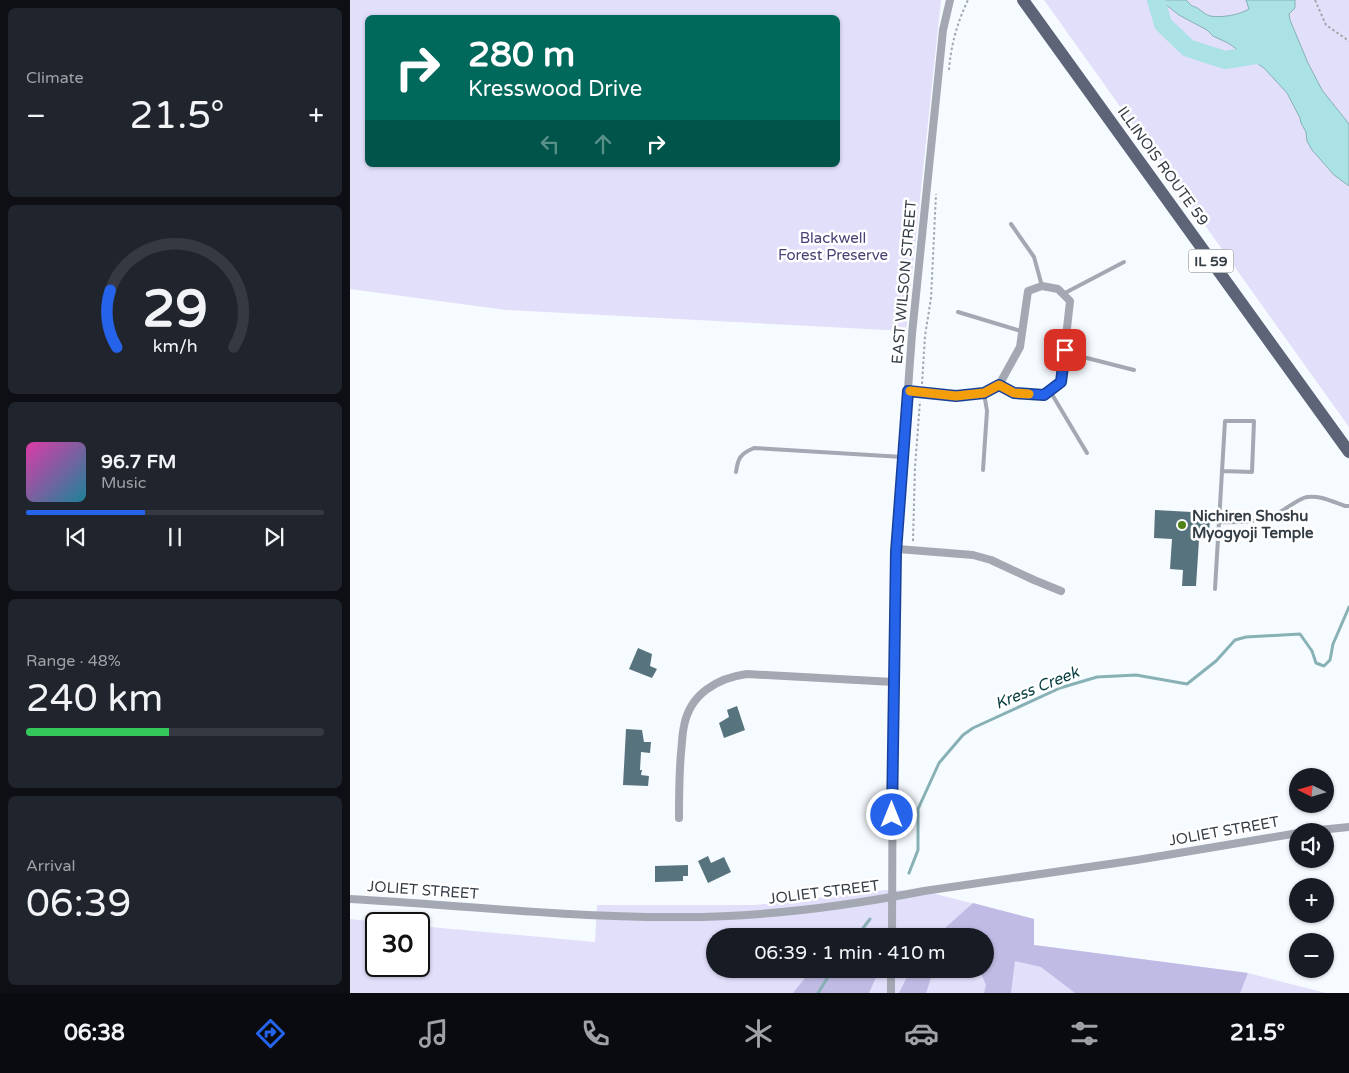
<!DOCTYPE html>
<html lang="en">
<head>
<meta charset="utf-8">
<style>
  :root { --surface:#171b24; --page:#20242c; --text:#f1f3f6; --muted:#9ea1a6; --line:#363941; --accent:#2563eb }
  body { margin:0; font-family:"Varela Round",sans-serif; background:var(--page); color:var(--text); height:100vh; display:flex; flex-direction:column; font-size:19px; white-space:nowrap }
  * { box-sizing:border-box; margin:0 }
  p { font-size:16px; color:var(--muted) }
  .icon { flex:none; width:28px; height:28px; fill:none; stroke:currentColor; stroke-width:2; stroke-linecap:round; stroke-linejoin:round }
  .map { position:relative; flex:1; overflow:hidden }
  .drawer { display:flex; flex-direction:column; gap:8px; padding:8px; background:#0d0f14; width:350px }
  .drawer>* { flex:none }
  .top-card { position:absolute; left:15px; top:15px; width:475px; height:152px; border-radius:8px; box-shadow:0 1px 4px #0004; background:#00695c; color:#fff; overflow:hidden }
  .needle { width:32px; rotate:275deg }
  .fabs { position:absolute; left:939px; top:768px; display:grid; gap:10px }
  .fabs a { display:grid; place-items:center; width:45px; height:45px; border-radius:50%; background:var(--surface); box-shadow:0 1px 4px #0004; font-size:25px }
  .speed { position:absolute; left:15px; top:912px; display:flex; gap:10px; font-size:25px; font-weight:700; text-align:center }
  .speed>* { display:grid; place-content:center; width:65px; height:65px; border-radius:50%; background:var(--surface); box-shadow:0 1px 4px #0004; line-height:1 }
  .speed .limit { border:2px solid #111; border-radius:8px; background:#fff; color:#111 }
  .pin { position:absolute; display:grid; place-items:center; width:42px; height:42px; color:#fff; margin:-21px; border-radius:10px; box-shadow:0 2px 8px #0006 }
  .me { position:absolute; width:55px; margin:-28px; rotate:0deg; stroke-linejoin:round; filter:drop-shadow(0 0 4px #0008) }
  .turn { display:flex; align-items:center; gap:18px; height:105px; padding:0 20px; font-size:22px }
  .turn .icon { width:65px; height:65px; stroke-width:2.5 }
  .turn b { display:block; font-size:35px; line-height:42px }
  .lanes { display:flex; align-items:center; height:48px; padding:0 20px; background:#0003; justify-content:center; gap:25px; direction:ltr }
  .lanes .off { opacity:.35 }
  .big { font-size:38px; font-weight:600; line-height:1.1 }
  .drawer .widget { flex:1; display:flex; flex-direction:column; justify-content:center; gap:8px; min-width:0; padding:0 18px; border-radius:8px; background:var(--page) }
  .drawer .dial { align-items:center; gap:0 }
  .dial svg { height:130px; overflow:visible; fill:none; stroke:var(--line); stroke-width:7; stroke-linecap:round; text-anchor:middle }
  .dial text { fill:var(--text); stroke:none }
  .song { display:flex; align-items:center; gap:15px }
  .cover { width:60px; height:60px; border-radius:8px; background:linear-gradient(135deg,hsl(320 70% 55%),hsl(190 70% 35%)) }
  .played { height:5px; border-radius:2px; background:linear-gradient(90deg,var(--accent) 40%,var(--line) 40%) }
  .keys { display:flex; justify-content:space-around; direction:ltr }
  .heat { display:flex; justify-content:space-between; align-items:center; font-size:28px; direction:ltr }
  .charge { height:8px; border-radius:4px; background:linear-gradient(90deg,#34c759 48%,var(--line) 0) }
  .trip { position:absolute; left:356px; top:928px; width:288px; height:50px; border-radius:25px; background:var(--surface); box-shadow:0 1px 4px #0004; font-weight:600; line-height:50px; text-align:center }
  .dock { display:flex; height:80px; justify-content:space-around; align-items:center; background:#090b0e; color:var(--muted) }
  .dock .icon { width:35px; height:35px }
  .dock .on { color:var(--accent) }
  .dock b { font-size:22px; color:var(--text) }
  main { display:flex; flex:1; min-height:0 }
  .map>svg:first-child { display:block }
  .green { fill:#e2dffb; fill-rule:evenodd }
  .forest { fill:#c0bbe4 }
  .water { fill:#aae2e5; stroke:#87b1b5 }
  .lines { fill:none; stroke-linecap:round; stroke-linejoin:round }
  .stream { stroke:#87b1b5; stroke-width:3 }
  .river { stroke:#aae2e5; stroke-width:18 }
  .building { fill:#56737e }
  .path { stroke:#a0a7ad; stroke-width:2; stroke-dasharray:2.5 2.5; stroke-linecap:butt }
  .lane { stroke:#a3a8b3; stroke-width:4 }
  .street { stroke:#a3a8b3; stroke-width:8 }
  .primary { stroke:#5d6477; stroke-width:12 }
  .route-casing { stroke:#184099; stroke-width:12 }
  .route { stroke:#2563eb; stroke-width:9 }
  .slow { stroke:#f59e0b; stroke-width:9 }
  .poi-dot { fill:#528315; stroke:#fff; stroke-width:2 }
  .labels { text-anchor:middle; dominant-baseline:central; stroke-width:5; stroke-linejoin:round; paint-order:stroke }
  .shield { fill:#fff; stroke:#71787e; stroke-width:1 }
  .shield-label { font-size:14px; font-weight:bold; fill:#343e46 }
  .street-label { font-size:15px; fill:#343e46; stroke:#fff }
  .park-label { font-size:15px; fill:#4a4075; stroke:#fff }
  .poi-label { font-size:15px; font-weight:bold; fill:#343e46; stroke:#fff; text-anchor:start }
  .water-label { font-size:16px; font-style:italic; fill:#083e41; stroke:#fff }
</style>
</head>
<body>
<main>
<section class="drawer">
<div class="widget"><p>Climate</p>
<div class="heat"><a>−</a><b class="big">21.5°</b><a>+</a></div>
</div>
<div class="widget dial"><svg viewBox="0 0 100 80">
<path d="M14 69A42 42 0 1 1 86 69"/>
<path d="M14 69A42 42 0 0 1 10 34" stroke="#2563eb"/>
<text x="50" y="56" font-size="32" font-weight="700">29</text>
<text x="50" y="72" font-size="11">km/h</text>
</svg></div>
<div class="widget">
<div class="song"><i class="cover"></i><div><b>96.7 FM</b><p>Music</p></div></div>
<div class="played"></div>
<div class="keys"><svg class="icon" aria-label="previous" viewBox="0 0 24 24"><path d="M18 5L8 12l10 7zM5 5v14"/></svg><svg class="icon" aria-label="pause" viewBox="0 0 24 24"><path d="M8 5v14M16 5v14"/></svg><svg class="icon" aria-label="next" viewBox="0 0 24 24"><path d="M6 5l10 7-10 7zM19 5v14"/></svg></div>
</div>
<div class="widget"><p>Range · 48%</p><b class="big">240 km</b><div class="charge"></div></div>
<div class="widget"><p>Arrival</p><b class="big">06:39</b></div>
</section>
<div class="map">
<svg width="999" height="993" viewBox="0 0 999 993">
  <rect width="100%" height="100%" fill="#f6fbff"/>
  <g class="green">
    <path d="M0 0H591L556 331 156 310 0 289ZM18 18H488V165H18Z"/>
    <polygon points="694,0 999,0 999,427"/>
    <path d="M536 890 574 891 684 919V945L898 973 976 993H0V919L47 924H26V966H69V926L245 942 247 905H405ZM365 936H635V969H365Z"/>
  </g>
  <g class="forest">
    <polygon points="623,903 684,919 684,945 898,973 890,993 725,993 691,967 665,961 661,993 634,993 636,985 629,969 635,969 635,936 586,936"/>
    <polygon points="462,969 527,969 527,975 519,993 443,993"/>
    <polygon points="561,969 584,969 576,993 549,993"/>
  </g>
  <path class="water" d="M810 0H836L842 6C849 7 853 14 860 16 872 18 889 15 899 9L896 0H945V8L939 14 940 20 958 63 972 90 999 124V186L984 175 962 150 957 141 956 132 951 123 950 118 937 93 914 68 878 43 863 36 857 30 829 15Z"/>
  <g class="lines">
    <g class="stream">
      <polyline points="559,873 568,850 568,809 589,763 613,735 623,728 710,688 747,677 786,675 837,684 866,661 885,640 896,637 950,634 962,651 966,663 974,666 980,660 983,644 999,607"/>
      <polyline points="507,936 520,919"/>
      <polyline points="468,993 483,969"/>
    </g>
    <polyline class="river" points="806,0 813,24 838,48 875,60 906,55 920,56"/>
  </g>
  <g class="building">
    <polygon points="805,510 860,513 859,540 849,540 846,586 832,586 833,570 820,569 822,539 804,538"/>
    <polygon points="288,648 302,654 300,666 307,669 302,678 279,669"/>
    <polygon points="387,706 395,730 374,738 369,723 379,717 377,710"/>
    <polygon points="276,729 292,730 294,742 301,742 300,753 291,752 290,770 292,770 291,775 299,776 298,786 273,785"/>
    <polygon points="358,856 361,863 374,857 381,872 358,883 348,861"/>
    <polygon points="338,865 338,876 333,876 333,881 305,882 305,866"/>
  </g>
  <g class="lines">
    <g class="path">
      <polyline points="965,0 976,25 999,41"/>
      <path d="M599 70C601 45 607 23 618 0"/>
      <polyline points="572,384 575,336 581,298 586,194"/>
      <polyline points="563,541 565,467 570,401"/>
    </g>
    <g class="lane">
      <polyline points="661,224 684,257 692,286"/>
      <polyline points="713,294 774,262"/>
      <polyline points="608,312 671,331"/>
      <polyline points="715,350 733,357 784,370"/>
      <polyline points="700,391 737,453"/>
      <polyline points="633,470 637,411 634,393"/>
      <path d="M386 472C388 458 390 454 404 448L553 457"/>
      <path d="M868 522C890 523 910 522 930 512 937 508 950 498 957 497 970 495 983 502 995 506H999"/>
      <polyline points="865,589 875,421 904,421 902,472 872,471"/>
    </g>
    <g class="street">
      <polygon points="692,286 708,289 720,301 711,382 694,395 665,393 649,385 670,347 678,291"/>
      <polyline points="558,391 606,396 634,393 649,385"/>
      <polyline points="548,549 623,555 641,560 684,580 711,591"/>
      <path d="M329 818C329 796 329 775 331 753 332 744 332 735 334 726 340 694 367 678 397 674L543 682"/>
      <polyline points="959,831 999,827"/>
      <path d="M0 899C107 905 214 917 322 917 406 918 492 907 574 891L787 860 948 833"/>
      <polyline points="542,936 543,682 546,553 562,334 593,30 600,0"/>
      <polyline points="541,993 541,969"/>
    </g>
    <polyline class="primary" points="673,0 999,452"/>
  </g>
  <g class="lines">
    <g class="route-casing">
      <polyline id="route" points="542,815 546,552 558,391 606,396 634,393 649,385 664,393 694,395 711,382 715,350"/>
    </g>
    <use href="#route" class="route"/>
    <polyline class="slow" points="560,391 606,396 634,393 649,385 664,393 679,394"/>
  </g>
  <circle class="poi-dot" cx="832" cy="525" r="5"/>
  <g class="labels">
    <rect class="shield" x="838.5" y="249.5" width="45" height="23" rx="4"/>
    <g class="shield-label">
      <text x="861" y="261">IL 59</text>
    </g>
    <g class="street-label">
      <text transform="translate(813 166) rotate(54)">ILLINOIS ROUTE 59</text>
      <text transform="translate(554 282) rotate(-85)">EAST WILSON STREET</text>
      <text transform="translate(874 831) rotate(-10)">JOLIET STREET</text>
      <text transform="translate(73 890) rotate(4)">JOLIET STREET</text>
      <text transform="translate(474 892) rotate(-7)">JOLIET STREET</text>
    </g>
    <g class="park-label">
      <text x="483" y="238">Blackwell<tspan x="483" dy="17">Forest Preserve</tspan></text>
    </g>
    <g class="poi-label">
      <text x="842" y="516">Nichiren Shoshu<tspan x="842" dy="17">Myogyoji Temple</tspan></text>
    </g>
    <g class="water-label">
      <text transform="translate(687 688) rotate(-22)">Kress Creek</text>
    </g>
  </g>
</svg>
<div class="fabs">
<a><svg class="needle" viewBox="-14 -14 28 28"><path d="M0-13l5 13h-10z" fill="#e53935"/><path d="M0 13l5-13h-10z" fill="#9ea1a6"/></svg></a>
<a><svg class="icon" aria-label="sound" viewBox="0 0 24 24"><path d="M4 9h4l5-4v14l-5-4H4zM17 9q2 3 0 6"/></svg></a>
<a>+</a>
<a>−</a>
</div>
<div class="speed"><div class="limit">30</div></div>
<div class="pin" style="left:715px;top:350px;background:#d93025"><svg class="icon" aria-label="arrive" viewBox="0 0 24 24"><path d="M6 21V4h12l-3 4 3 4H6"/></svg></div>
<svg class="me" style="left:542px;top:815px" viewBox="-20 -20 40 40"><circle r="17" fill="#2563eb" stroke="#fff" stroke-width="3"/><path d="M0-11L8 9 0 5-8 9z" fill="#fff"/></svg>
<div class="trip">06:39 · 1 min · 410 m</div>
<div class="top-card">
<div class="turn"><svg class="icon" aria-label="right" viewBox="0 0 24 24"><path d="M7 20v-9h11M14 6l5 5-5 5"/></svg><div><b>280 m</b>Kresswood Drive</div></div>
<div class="lanes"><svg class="icon off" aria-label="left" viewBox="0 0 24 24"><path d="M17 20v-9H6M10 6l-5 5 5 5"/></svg><svg class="icon off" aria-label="ahead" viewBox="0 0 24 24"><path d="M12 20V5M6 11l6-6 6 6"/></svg><svg class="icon" aria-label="right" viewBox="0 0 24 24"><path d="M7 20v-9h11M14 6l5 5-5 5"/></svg></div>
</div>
</div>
</main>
<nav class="dock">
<b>06:38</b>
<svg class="icon on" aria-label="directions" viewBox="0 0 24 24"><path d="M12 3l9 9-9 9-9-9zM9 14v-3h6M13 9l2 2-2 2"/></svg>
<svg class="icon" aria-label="music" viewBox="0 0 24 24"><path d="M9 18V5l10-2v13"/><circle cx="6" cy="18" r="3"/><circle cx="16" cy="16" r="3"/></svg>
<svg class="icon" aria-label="phone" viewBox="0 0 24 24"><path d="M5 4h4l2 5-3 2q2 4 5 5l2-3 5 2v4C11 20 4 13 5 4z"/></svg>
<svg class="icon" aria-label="climate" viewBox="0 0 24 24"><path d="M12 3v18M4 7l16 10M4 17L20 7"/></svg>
<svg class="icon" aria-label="car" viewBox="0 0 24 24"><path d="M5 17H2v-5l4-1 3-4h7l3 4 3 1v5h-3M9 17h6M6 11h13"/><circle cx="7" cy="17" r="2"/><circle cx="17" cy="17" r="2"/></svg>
<svg class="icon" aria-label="filters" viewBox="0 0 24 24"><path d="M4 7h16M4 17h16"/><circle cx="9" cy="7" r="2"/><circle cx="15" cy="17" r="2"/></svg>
<b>21.5°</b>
</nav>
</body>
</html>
